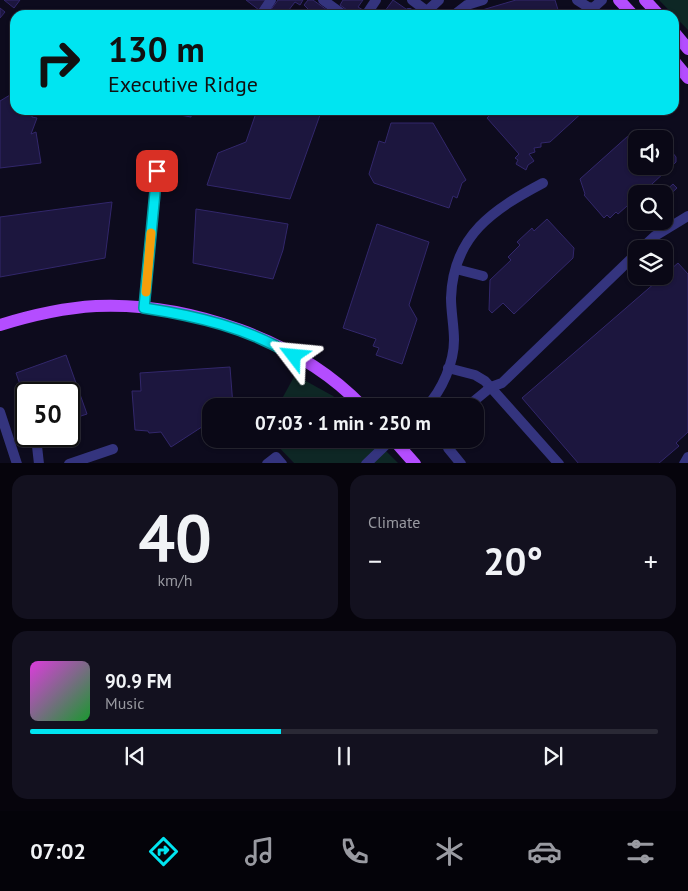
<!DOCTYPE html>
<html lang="en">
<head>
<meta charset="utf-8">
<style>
  :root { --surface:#0a0816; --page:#13111f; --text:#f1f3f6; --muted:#999aa1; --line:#2a2935; --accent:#00e5f1 }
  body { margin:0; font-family:"PT Sans",sans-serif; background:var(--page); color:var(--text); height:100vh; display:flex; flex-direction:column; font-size:19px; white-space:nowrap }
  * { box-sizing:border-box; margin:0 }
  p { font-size:16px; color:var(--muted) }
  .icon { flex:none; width:28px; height:28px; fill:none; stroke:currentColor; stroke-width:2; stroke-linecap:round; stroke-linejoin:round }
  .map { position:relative; height:463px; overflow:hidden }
  .details { display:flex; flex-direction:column; gap:12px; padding:12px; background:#06040c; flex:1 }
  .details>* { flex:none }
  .hud { position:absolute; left:10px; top:10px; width:669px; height:105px; border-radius:15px; box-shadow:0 1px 4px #0004,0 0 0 1px var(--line); background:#00e5f1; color:#111; overflow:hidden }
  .tools { position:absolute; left:628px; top:130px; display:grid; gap:10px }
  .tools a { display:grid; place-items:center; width:45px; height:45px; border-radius:10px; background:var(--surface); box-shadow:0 1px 4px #0004,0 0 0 1px var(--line); font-size:25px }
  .speed { position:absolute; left:15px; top:382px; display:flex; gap:10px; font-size:25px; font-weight:700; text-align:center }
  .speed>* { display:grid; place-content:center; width:65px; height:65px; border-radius:50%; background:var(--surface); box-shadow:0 1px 4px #0004,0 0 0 1px var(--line); line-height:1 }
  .speed .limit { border:2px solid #111; border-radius:8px; background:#fff; color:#111 }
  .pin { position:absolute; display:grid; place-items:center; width:42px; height:42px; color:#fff; margin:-21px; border-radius:10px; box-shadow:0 2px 8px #0006 }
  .me { position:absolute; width:55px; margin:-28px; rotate:299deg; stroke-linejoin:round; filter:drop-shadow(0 0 4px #0008) }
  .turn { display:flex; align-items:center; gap:18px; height:105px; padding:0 15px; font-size:22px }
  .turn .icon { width:65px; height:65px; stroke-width:2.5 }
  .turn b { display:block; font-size:35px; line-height:42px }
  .big { font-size:38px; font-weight:700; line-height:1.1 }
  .details .tile { flex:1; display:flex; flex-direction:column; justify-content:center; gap:8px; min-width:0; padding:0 18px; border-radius:15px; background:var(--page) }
  .details .dial { align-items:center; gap:0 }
  .dial b { font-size:65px; line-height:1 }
  .song { display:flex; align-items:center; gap:15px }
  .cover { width:60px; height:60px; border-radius:8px; background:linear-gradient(135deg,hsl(300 70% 55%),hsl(130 70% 35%)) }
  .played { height:5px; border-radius:2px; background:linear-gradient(90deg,var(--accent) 40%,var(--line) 40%) }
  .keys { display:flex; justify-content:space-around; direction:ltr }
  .heat { display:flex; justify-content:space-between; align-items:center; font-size:28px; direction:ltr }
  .details .tiles { flex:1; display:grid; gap:12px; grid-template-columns:1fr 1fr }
  .tile:last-child { grid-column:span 2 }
  .trip { position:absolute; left:202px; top:398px; width:282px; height:50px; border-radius:15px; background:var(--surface); box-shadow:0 1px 4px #0004,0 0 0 1px var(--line); font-weight:700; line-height:50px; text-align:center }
  .tabs { display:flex; height:80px; justify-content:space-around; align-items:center; background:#040309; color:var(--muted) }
  .tabs .icon { width:35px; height:35px }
  .tabs .on { color:var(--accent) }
  .tabs b { font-size:22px; color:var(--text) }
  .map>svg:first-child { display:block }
  .green { fill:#0e2725 }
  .building { fill:#1c163e; stroke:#32276b }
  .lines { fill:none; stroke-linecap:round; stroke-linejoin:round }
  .minor { stroke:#34347e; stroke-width:10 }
  .major { stroke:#b44dff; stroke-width:12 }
  .route-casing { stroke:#00959d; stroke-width:12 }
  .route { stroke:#00e5f1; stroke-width:9 }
  .slow { stroke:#f59e0b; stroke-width:9 }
</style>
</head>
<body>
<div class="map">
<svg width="688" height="464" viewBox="0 0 688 464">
  <rect width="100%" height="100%" fill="#0d0b1d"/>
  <g class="green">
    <polygon points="659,0 688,0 688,30"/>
    <polygon points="295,375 333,396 343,406 278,406"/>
    <polygon points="271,439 374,439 398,463 294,463"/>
  </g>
  <g class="building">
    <polygon points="4,0 20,0 14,8"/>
    <polygon points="246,0 266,0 259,10"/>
    <polygon points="278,0 303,0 300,5 295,2 285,15 267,15"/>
    <polygon points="308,0 313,0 327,10 323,15 304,15 308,9 304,5"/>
    <polygon points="343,0 363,0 358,7 363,10 359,15 354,15 340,5"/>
    <polygon points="393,0 406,9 402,15 382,15"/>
    <polygon points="516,0 555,0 559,13 551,15 473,15 472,13"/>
    <polygon points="0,8 5,12 0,18"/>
    <polygon points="15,92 15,110 32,110 32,117 37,118 31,134 36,132 41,163 0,168 0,101"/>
    <polygon points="153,110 192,110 191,117"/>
    <polygon points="257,110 306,110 320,115 290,199 207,185 218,153 246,142"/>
    <polygon points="490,110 585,110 550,142 541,143 541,147 534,148 535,152 529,154 534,161 528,165 526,170 516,164 518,160 515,158 519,154 487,118 492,113"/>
    <polygon points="391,123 433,123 466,180 462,183 457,198 453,196 449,208 374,183 369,174 379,141 385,143"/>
    <polygon points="628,136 636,146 636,166 664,166 664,142 676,157 676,162 641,194 636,194 636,198 618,214 616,212 610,218 607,215 604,218 584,195 585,194 580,179"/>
    <polygon points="673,184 677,188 664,200 664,194 662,194"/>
    <polygon points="112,202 105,258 0,277 0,217"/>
    <polygon points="196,209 288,224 283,250 273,279 193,263"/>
    <polygon points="547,219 574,248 573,258 514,314 503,303 492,313 489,310 490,280 511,260 508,257 520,245 517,242 532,228 534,231"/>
    <polygon points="377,224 429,242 409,305 417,319 402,364 376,355 379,348 373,346 376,339 343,328"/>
    <polygon points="678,263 688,274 688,432 676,443 679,446 658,464 579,464 522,398"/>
    <polygon points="66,355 87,414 69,420 69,394 26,394 26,401 16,373"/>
    <polygon points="230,367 233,406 211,406 211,421 171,447 161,432 149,433 148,431 135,430 132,391 141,391 140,373"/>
  </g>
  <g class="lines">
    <g class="minor">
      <polyline points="323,0 344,15"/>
      <polyline points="412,0 432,15"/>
      <polyline points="577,0 588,7 593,8 602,0"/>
      <polyline points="427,11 439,0"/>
      <polyline points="263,12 271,0"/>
      <polyline points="366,15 376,0"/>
      <polyline points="407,15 409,13"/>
      <polyline points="454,15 467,5 483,0"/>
      <polyline points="641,249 655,236 688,216"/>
      <polyline points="456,269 483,276"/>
      <polyline points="144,308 158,156"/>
      <polyline points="448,368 475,375 485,381 559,464"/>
      <path d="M427 406C442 390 454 363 454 340 454 326 451 312 451 298 453 235 494 209 543 183"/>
      <polyline points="468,406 491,387 502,383 636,254"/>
      <polyline points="0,412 17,464"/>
      <polyline points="446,439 448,448 461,464"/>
      <polyline points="37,446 39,464"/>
      <polyline points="69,464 113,449"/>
      <polyline points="267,464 276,457 282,464"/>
      <polyline points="366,464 392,439"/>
      <polyline points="684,464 688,457"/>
    </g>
    <g class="major">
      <polyline points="619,0 633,15"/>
      <polyline points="645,0 659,15"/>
      <polyline points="674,32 688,49"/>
      <polyline points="674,61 688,78"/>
      <path d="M0 325C32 315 63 308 96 306 188 302 299 340 362 406"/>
      <polyline points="393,439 415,464"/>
    </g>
  </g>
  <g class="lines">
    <g class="route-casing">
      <path id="route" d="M157 171 144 308C197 316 248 328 294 356"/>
    </g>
    <use href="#route" class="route"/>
    <polyline class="slow" points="146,292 151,233"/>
  </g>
</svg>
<div class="tools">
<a><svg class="icon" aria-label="sound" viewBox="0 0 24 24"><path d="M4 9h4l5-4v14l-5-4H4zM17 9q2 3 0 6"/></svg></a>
<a><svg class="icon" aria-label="search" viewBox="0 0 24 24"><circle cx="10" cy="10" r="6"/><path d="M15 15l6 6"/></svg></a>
<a><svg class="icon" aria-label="layers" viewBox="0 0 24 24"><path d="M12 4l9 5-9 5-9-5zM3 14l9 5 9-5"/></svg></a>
</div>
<div class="speed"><div class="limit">50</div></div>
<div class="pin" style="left:157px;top:171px;background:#d93025"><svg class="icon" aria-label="arrive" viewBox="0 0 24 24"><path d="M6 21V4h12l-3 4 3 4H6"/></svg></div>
<svg class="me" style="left:294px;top:356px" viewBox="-20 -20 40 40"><path d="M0-17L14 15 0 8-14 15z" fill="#00e5f1" stroke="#fff" stroke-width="4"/></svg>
<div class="trip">07:03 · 1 min · 250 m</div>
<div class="hud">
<div class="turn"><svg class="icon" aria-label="right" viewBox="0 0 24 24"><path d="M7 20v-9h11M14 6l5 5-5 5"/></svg><div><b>130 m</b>Executive Ridge</div></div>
</div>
</div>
<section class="details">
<div class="tiles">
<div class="tile dial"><b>40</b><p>km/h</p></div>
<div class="tile"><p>Climate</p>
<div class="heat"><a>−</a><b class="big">20°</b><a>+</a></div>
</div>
<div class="tile">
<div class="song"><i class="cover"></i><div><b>90.9 FM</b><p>Music</p></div></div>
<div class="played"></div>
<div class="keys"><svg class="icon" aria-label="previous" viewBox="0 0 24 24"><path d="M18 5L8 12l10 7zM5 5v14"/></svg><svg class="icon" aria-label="pause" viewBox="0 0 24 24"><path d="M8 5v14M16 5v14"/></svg><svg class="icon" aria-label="next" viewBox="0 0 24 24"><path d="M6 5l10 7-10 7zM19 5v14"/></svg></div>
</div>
</div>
</section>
<nav class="tabs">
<b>07:02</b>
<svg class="icon on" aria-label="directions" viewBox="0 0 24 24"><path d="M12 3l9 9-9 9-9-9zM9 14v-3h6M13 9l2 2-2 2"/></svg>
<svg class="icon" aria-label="music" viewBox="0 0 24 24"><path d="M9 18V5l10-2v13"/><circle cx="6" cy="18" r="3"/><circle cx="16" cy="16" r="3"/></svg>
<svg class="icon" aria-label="phone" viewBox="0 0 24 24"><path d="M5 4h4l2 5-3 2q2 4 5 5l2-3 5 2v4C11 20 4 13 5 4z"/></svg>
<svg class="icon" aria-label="climate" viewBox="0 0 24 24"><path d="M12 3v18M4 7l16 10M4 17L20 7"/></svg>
<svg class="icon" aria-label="car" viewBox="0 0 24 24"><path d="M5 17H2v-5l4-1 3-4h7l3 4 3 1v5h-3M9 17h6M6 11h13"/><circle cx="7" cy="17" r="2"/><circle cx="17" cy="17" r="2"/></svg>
<svg class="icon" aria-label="filters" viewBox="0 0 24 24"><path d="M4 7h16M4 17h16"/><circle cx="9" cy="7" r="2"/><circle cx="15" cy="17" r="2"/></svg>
</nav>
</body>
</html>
